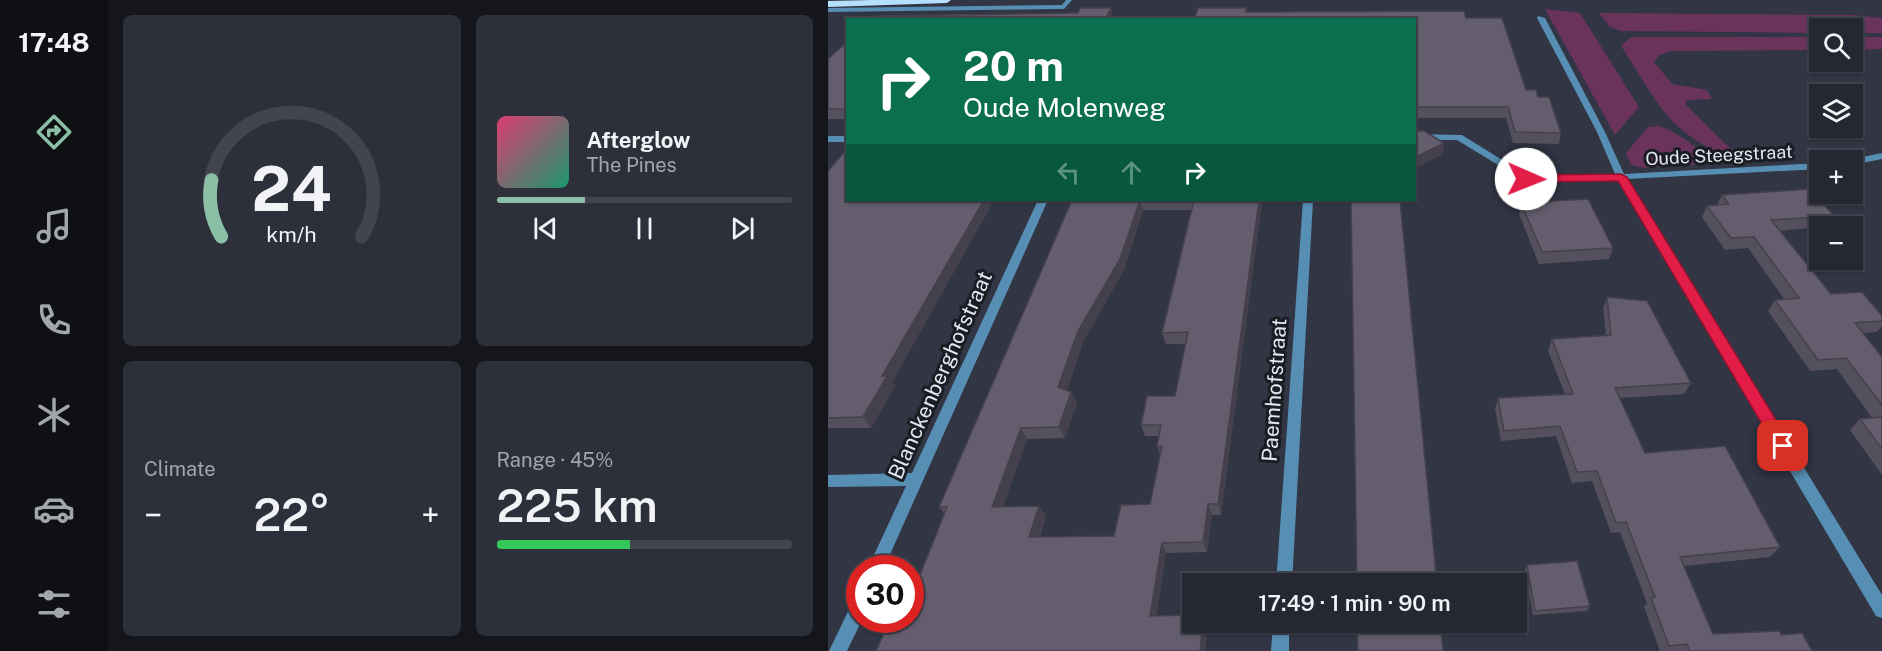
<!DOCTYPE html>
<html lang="en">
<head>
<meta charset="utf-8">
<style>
  :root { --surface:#252833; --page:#2d303b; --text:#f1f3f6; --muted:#a3a6ac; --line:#42444e; --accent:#8abfa5 }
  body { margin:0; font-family:"Public Sans",sans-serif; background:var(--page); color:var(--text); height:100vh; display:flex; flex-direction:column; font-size:22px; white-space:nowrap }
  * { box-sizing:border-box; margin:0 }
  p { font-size:20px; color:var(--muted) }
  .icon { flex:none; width:33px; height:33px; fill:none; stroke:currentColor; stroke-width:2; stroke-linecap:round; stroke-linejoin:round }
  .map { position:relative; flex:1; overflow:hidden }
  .details { display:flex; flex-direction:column; gap:15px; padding:15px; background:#14161c; width:720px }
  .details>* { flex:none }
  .hud { position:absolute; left:18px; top:18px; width:570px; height:183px; border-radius:0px; box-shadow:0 2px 4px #0004,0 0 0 2px var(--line); background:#0b6e4f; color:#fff; overflow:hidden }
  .tools { position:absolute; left:981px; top:18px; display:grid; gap:12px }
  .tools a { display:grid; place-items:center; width:54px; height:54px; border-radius:0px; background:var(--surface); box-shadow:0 2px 4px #0004,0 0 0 2px var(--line); font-size:30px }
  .speed { position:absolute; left:18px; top:555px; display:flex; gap:12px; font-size:30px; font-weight:700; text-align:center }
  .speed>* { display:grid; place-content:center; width:78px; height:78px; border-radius:50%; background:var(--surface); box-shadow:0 2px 4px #0004,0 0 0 2px var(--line); line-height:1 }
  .speed .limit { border:9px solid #d22; background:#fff; color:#111 }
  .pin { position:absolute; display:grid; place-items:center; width:51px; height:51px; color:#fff; margin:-26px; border-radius:12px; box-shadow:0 3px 9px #0006 }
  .me { position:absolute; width:66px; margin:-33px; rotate:91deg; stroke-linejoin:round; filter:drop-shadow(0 0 4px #0008) }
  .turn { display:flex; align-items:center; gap:21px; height:126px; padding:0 18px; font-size:27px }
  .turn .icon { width:78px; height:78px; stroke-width:2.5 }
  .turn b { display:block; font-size:42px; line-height:51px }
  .lanes { display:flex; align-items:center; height:57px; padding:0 18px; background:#0003; justify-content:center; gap:30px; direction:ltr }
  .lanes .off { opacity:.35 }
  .big { font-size:45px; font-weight:600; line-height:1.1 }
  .details .card { flex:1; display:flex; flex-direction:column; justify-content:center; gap:9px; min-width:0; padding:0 21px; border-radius:9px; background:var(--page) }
  .details .dial { align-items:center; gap:0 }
  .dial svg { height:156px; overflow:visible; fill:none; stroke:var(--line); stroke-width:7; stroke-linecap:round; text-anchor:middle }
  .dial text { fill:var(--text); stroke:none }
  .song { display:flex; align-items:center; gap:18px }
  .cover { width:72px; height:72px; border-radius:9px; background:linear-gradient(135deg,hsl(340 70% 55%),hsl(160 70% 35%)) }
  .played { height:6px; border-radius:3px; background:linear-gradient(90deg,var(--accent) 30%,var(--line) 30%) }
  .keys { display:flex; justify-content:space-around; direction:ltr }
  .heat { display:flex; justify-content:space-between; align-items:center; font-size:33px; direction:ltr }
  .charge { height:9px; border-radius:4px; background:linear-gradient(90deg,#34c759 45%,var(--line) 0) }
  .details .tiles { flex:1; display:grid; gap:15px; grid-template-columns:repeat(2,1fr) }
  .trip { position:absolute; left:354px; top:573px; width:345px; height:60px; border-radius:0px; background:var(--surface); box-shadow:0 2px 4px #0004,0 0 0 2px var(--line); font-weight:600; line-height:60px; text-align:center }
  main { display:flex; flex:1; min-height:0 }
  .dock { display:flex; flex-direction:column; width:108px; justify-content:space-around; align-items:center; background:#0f1014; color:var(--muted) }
  .dock .icon { width:42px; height:42px }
  .dock .active { color:var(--accent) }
  .dock b { font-size:27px; color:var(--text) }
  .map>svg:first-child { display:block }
  .green { fill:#69335c }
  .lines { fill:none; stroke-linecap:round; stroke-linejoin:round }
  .street { fill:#578eb3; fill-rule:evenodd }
  .primary { fill:#b4dffd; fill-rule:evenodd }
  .wall { fill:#55505e; fill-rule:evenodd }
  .shaded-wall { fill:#45414c }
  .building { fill:#635d6d; stroke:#45414c; stroke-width:1.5 }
  .route { fill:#e11d48; stroke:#92132f; stroke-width:1.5 }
  .labels { text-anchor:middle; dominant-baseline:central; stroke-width:6; stroke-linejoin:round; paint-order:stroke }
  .far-street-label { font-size:18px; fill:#e5e8f2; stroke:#1b1d24 }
  .street-label { font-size:21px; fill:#e5e8f2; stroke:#1b1d24 }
</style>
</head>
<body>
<main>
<nav class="dock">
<b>17:48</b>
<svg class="icon active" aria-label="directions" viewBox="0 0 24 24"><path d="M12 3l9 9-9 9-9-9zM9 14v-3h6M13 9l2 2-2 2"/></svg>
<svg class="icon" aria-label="music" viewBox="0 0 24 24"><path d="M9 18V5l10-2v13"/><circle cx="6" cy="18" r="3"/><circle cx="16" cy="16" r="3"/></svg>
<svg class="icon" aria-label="phone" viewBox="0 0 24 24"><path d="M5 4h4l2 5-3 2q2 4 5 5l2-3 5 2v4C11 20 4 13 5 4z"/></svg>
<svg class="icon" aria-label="climate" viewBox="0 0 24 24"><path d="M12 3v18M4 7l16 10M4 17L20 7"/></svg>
<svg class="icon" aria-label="car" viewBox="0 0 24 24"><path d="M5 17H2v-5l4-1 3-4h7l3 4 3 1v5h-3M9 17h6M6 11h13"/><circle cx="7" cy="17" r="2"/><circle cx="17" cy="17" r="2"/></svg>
<svg class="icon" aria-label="filters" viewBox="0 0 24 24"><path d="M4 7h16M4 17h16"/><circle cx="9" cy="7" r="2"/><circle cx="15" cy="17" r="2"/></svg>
</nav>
<section class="details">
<div class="tiles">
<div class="card dial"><svg viewBox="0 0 100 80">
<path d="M14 69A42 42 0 1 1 86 69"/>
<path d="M14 69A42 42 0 0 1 9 40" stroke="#8abfa5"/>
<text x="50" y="56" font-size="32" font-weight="700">24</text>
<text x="50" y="72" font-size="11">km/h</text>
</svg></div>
<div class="card">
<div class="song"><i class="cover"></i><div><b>Afterglow</b><p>The Pines</p></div></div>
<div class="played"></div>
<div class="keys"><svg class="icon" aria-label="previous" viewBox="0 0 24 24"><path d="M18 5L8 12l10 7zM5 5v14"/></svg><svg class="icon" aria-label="pause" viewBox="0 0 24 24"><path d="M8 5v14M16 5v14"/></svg><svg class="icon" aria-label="next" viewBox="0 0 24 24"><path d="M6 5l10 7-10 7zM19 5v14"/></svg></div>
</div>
<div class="card"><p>Climate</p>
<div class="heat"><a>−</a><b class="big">22°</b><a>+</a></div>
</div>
<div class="card"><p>Range · 45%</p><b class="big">225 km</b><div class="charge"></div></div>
</div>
</section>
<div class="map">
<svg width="1054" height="651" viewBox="0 0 1054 651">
  <rect width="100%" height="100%" fill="#313544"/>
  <g class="green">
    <polygon points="717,9 752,13 811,107 787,135"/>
    <polygon points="771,13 1026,15 1054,18 1054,33 1025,33 1024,28 992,28 991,33 793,31 782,27"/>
    <path d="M803 37H991V50L844 51 831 55 826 62 844 84 879 90 884 99 859 100 857 104 916 162C888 155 856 136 837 113 821 93 808 68 793 46Z"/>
    <polygon points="1024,37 1054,37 1054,49 1025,50"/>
    <path d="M830 126C844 129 873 149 881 160L878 164 816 168 803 165 798 153 820 127Z"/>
  </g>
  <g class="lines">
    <g class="street">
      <polygon points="238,0 244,0 236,9 0,12 0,8 234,5"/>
      <polygon points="710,16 717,18 777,132 796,174 992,163 992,169 799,179 1054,595 1054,618 1048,616 789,180 698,182 629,140 586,140 586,134 634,135 700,176 787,174 769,132 709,18"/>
      <rect x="0" y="136" width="20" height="6"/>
      <polygon points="1054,153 1054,159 1024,165 1024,160 1020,160"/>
      <polygon points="210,200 220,200 56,568 40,568 78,486 0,487 0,475 84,473"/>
      <polygon points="475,200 485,200 464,584 448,584"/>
      <polygon points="32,597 32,620 34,620 19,651 1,651 26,599"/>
      <polygon points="445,622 461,622 461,651 443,651"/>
    </g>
    <polygon class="primary" points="43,0 123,0 119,3 0,7 0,1"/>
  </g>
  <g class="wall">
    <polygon points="419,8 419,12 638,18 698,90 710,97 733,133 731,144 685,143 678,118 586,118 586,20 366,20"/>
    <polygon points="20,41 20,119 0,119 0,59"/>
    <polygon points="0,171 20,200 166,200 64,382 67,386 43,428 0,428"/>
    <polygon points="894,195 1006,216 1000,226 952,231 1003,294 1054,316 1054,326 1049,332 1035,333 1054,357 1054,475 1022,430 1032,419 1044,418 1009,369 982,371 940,311 947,300 956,299 920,248 897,250 874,217 879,206 889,205"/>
    <path d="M244 200H434L393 515H384L379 552 338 553 328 616 364 622H380L377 651H48L82 620 116 513 111 507ZM315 210H363L334 333 338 344H357L347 396 313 425 317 436H331L329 446 332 454 322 504 286 536 212 537 218 516 211 506H175L199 439 237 438 249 403 243 392 239 390 255 342 296 270Z"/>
    <polygon points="693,203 785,248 781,259 711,264 691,214"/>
    <polygon points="779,297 863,383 856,394 792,398 817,453 952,547 942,557 856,566 885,634 953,635 984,651 832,651 816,607 819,603 792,532 783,533 764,481 744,483 728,436 673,441 667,409 670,398 737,394 720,351 724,339 778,335 775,308"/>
    <polygon points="699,565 762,606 759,611 705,615 697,570"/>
  </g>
  <g class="shaded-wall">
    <polygon points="283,8 285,17 284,20 277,20"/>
    <polygon points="616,143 615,154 586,169 586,158"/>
    <polygon points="156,200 166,200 64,382 67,386 43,428 35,417 54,376"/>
    <polygon points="312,200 315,210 296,270 255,342 236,398 230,387 250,331"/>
    <polygon points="431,200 434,200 393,515 390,504"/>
    <polygon points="243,392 249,403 237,438 231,427"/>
    <polygon points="193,428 199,439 171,517 164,507"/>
    <polygon points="380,504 384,515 379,552 375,542"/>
    <polygon points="211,506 218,516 208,547 201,537"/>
    <polygon points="334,543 338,553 327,625 322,616"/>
    <polygon points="375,622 380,622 380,624 377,651 372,651"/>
  </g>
  <g class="building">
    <polygon points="252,8 283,8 277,20 43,20 46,16 250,13"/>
    <polygon points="370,8 419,8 418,12 636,11 638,18 674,18 698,90 708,90 710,97 721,97 733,133 687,132 680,107 586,107 586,20 366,20"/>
    <polygon points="20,41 20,109 0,109 0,59"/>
    <polygon points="586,131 596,131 616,143 586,158"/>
    <polygon points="19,149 20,200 156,200 54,376 59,376 35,417 0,418 0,171"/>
    <polygon points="982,189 1006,216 943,220 1003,294 1034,292 1054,316 1054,321 1027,323 1054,357 1054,405 1018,358 990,360 947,300 971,298 926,237 903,238 879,206 901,204 894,195"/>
    <polygon points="760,199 785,248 714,252 693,203"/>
    <polygon points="244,200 312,200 292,259 250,331 230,387 243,392 231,427 193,428 164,507 211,506 201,537 286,536 293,505 322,504 334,446 329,446 333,425 313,425 319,396 347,396 360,332 334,333 366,200 431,200 390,504 380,504 375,542 334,543 322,616 364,615 364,622 375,622 372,651 48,651 62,620 82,620 82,600 119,507 111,507"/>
    <polygon points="523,200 572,200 609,584 529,584"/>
    <polygon points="779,297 819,301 863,383 787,388 817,453 897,446 952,547 852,557 885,634 952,631 953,635 974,633 984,651 862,651 859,644 841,646 823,598 827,597 798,522 788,523 769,471 749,472 732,426 676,431 670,398 745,394 724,339 783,335"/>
    <polygon points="1054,417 1054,449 1032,419"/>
    <polygon points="749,561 762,606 707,611 699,565"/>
    <polygon points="529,622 612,622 615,651 530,651"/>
  </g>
  <polygon class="route" points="793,174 799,177 961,441 963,446 961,451 955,453 950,451 790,181 698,182 692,179 698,175"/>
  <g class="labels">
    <g class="far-street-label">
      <text transform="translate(891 155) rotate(-3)">Oude Steegstraat</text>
    </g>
    <g class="street-label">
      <text transform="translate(112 375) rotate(-66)">Blanckenberghofstraat</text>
      <text transform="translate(446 390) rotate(-86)">Paemhofstraat</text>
    </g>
  </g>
</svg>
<div class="tools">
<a><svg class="icon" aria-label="search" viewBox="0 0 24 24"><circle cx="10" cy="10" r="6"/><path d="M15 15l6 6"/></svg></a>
<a><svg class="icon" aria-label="layers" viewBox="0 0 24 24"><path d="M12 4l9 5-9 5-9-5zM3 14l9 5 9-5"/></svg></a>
<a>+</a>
<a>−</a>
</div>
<div class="speed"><div class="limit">30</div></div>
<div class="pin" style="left:955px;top:446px;background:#d93025"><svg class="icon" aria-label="arrive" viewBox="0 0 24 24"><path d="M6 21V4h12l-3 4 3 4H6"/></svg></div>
<svg class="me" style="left:698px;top:179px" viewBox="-20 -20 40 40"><circle r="19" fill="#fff"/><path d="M0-13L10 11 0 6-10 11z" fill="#e11d48"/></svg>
<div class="trip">17:49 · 1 min · 90 m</div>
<div class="hud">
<div class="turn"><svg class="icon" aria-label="right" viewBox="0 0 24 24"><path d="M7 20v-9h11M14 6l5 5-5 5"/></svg><div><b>20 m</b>Oude Molenweg</div></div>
<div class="lanes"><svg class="icon off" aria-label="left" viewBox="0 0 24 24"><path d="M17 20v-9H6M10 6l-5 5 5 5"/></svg><svg class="icon off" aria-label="ahead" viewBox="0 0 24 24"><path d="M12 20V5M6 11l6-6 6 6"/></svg><svg class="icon" aria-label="right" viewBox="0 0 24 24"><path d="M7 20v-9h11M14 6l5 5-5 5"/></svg></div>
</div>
</div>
</main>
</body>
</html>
